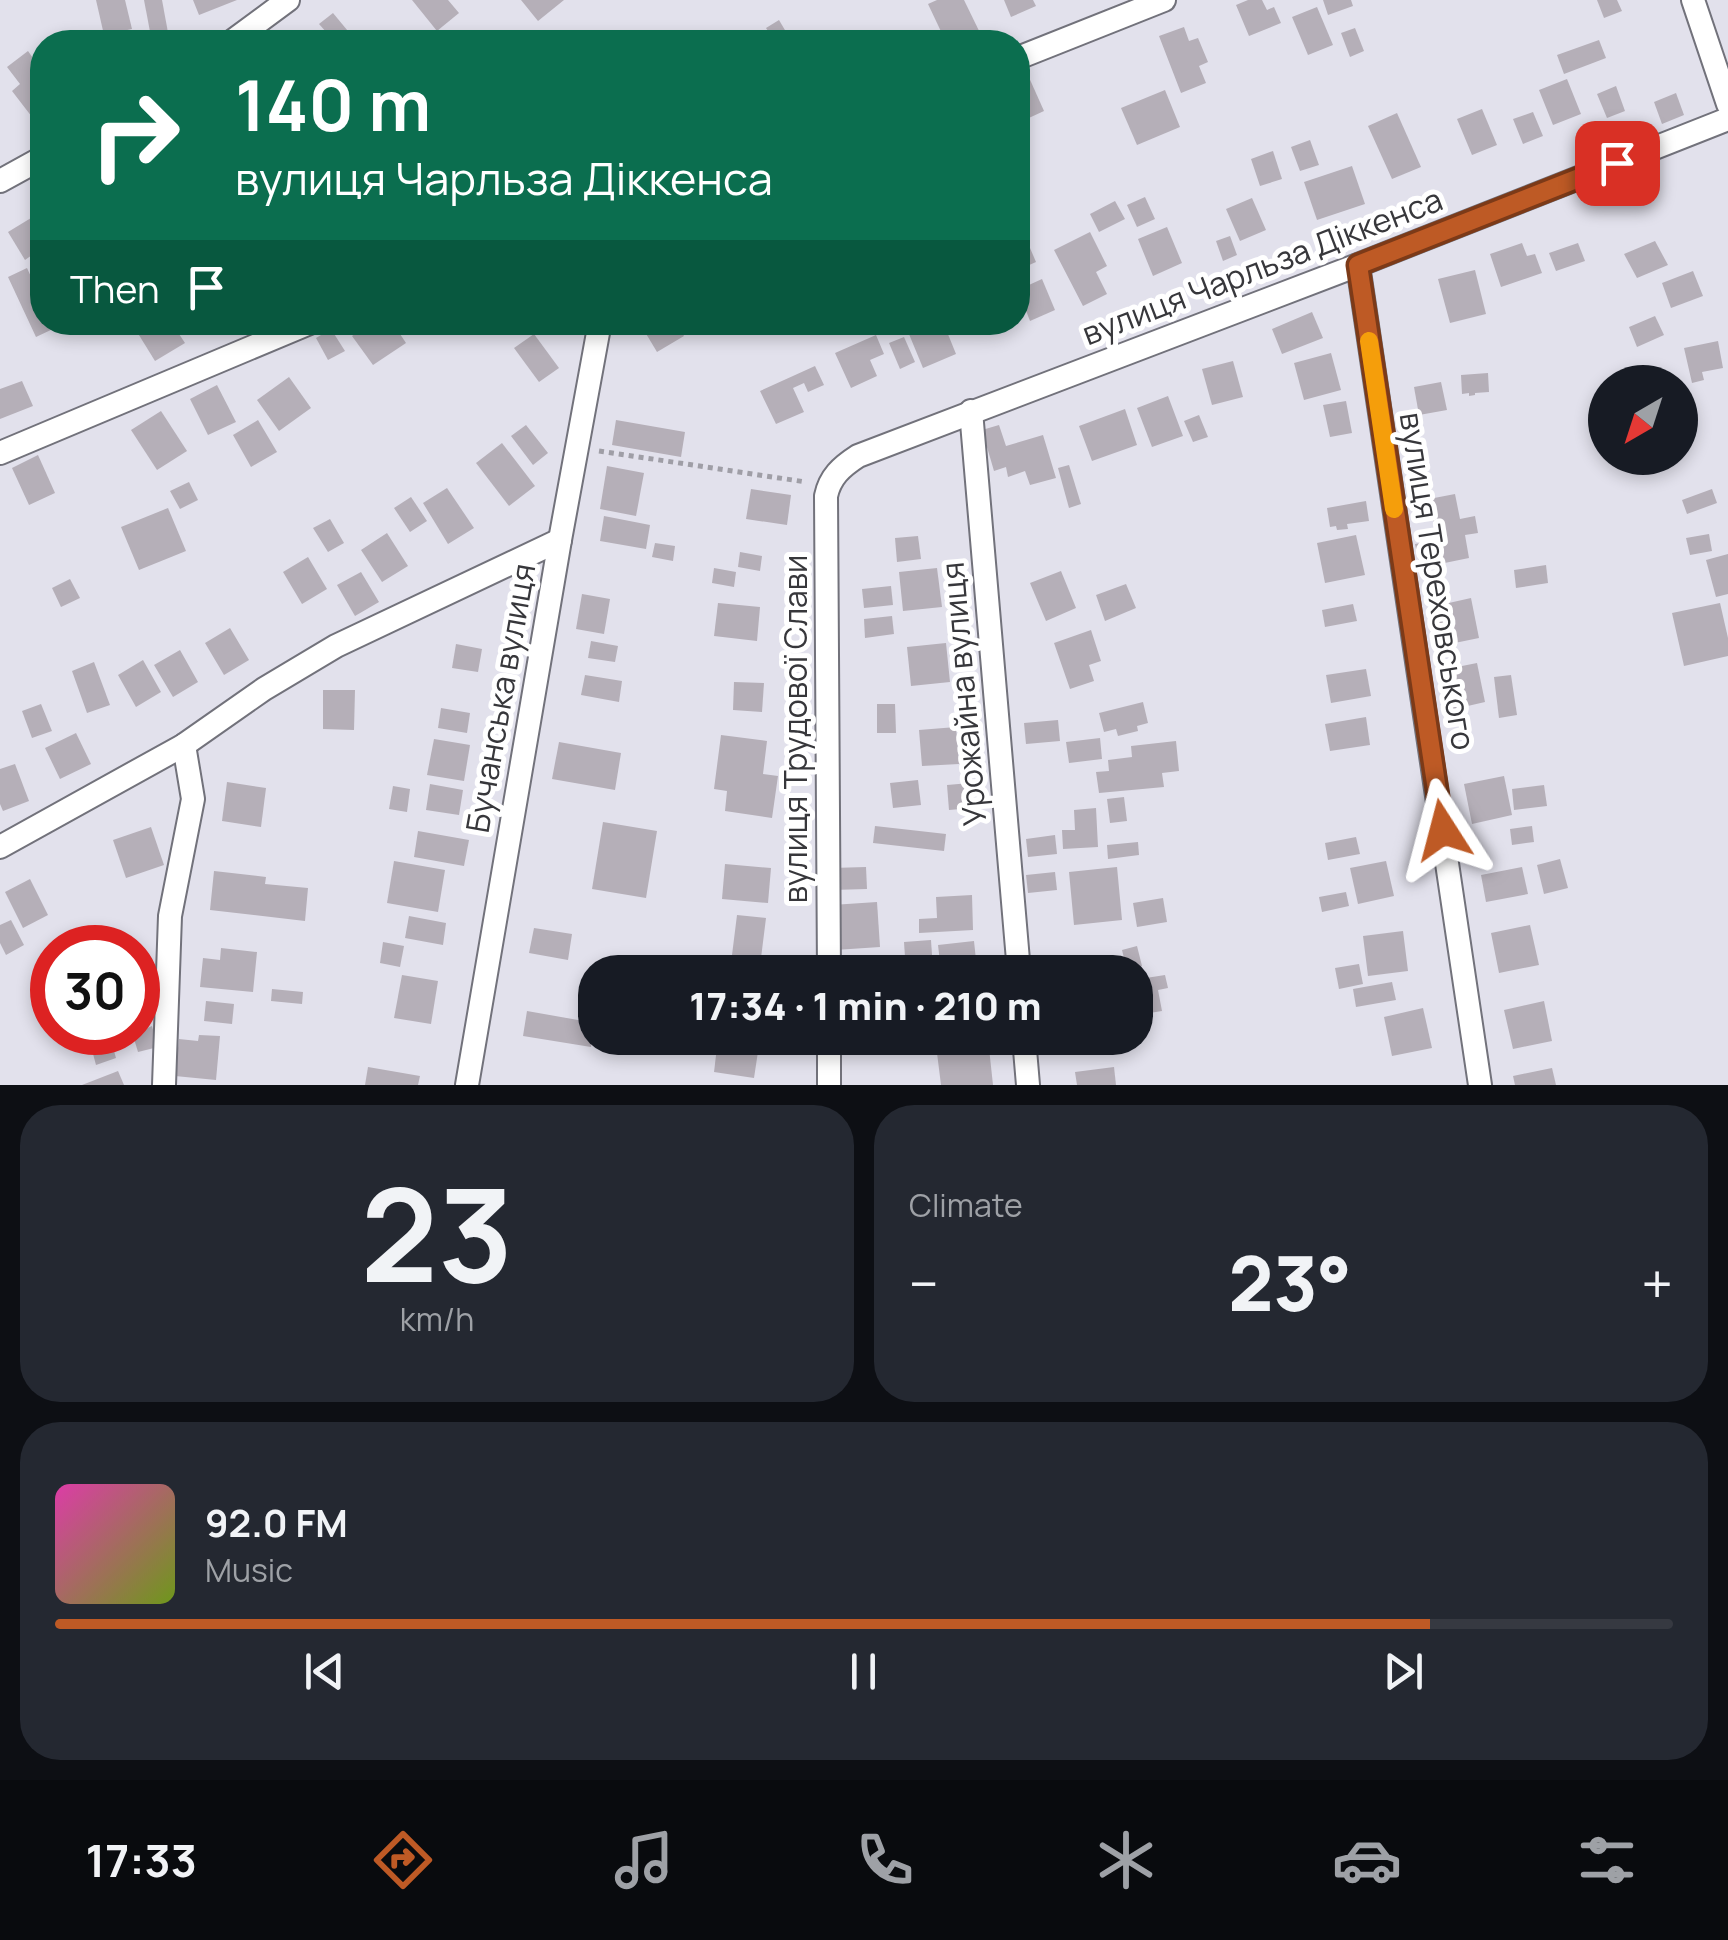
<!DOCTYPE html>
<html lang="en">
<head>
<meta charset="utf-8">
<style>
  :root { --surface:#171b24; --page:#242831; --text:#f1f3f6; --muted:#9ea1a6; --line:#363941; --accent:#be5a25 }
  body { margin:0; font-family:Manrope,sans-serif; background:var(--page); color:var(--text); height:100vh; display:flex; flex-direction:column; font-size:38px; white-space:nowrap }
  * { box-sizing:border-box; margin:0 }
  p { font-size:32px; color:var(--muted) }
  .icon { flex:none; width:55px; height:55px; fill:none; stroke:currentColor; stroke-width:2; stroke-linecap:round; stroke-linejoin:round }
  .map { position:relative; height:1085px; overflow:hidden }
  .drawer { display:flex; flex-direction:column; gap:20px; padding:20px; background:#0d0f14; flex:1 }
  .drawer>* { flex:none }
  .top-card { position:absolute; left:30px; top:30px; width:1000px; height:305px; border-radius:40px; box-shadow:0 5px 15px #0003; background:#0b6e4f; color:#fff; overflow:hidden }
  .needle { width:65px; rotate:219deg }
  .controls { position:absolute; left:1588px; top:365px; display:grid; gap:20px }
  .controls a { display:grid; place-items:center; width:110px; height:110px; border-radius:50%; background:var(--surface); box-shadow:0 5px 15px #0003; font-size:50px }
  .speed { position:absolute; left:30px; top:925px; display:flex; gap:20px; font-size:50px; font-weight:700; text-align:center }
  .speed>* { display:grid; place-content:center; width:130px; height:130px; border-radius:50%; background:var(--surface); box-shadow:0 5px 15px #0003; line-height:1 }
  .speed .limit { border:15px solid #d22; background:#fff; color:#111 }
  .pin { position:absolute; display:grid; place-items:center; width:85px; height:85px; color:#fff; margin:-42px; border-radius:20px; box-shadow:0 5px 15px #0006 }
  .me { position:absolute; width:110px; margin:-55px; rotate:351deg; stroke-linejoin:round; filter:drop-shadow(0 0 8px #0008) }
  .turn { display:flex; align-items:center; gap:35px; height:210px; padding:0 40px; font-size:45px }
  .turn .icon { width:130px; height:130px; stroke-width:2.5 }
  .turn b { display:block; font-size:70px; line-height:85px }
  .then { display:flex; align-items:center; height:95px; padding:0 40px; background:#0003; gap:20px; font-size:38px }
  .big { font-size:75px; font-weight:800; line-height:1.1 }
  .drawer .tile { flex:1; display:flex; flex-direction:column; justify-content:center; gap:15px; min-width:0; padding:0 35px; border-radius:40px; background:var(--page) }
  .drawer .dial { align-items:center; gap:0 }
  .dial b { font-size:130px; line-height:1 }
  .song { display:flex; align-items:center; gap:30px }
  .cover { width:120px; height:120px; border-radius:15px; background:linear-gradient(135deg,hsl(320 70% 55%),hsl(80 70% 35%)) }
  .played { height:10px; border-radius:5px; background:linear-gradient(90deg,var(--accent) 85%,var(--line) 85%) }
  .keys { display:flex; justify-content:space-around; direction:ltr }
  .heat { display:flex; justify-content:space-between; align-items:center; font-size:55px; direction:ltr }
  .drawer .tiles { flex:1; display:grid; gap:20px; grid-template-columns:1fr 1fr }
  .tile:last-child { grid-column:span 2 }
  .trip { position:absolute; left:578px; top:955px; width:575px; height:100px; border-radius:40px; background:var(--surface); box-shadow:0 5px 15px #0003; font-weight:800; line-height:100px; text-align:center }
  .tab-bar { display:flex; height:160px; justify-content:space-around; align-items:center; background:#090b0e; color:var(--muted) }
  .tab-bar .icon { width:70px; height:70px }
  .tab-bar .selected { color:var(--accent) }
  .tab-bar b { font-size:45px; color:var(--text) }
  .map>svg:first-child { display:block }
  .building { fill:#b5afb8 }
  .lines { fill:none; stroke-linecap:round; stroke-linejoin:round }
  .minor-casing { stroke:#72727b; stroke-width:26 }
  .path { stroke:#9f9ea6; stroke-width:5; stroke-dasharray:5 5; stroke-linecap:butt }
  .minor { stroke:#fff; stroke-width:22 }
  .route-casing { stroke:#7c3a18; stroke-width:25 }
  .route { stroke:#be5a25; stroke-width:18 }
  .slow { stroke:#f59e0b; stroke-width:18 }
  .labels { text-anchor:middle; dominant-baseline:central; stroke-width:10; stroke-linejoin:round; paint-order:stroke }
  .street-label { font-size:32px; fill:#37373b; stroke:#fff }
</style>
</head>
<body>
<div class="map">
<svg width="1728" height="1085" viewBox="0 0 1728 1085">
  <rect width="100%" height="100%" fill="#e2e1ec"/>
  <g class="building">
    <polygon points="96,0 125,0 132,29 104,35"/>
    <polygon points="144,0 162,0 169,38 152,42"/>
    <polygon points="193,0 237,0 199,15"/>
    <polygon points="412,0 448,0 459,13 437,31"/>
    <polygon points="521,0 564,0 538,21"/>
    <polygon points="937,0 964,0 983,39 974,42 946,42 928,4"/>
    <polygon points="1004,0 1033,0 1036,6 1011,17"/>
    <polygon points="1248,0 1262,0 1267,10 1274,7 1281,23 1249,36 1236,5"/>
    <polygon points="1323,0 1351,0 1353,6 1328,15"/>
    <polygon points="1597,0 1617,0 1622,11 1604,18"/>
    <polygon points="1317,7 1333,45 1308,55 1292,17"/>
    <polygon points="333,13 357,42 335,42 319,24"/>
    <polygon points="779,20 792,42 775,42 766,28"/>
    <polygon points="1184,27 1189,41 1198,38 1208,62 1199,66 1206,83 1181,93 1159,36"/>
    <polygon points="1355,28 1364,51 1350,57 1341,33"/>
    <polygon points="1599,40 1606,58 1564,74 1557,55"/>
    <polygon points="28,51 42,71 42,116 32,117 12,91 20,84 7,67"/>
    <polygon points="1027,73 1044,111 1018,123 1018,77"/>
    <polygon points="1567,79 1581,114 1553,125 1539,90"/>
    <polygon points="1616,86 1625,111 1607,118 1597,94"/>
    <polygon points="1165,90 1180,127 1137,145 1121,108"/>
    <polygon points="1676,93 1684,115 1662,124 1654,102"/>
    <polygon points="1482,109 1497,145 1472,155 1457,119"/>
    <polygon points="1533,112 1543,136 1523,144 1513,119"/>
    <polygon points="1397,113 1421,167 1392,179 1368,126"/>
    <polygon points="1310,140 1319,165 1300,171 1291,147"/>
    <polygon points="1273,151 1282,179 1260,186 1251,159"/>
    <polygon points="1352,166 1365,204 1317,220 1304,182"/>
    <polygon points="1145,197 1155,219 1137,227 1127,205"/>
    <polygon points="1252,198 1266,230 1240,241 1226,209"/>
    <polygon points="1115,201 1125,219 1099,232 1090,214"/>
    <polygon points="31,218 42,236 42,248 25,260 8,232"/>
    <polygon points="1167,227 1182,263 1153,276 1138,239"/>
    <polygon points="1090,232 1107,266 1096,272 1107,294 1083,306 1054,250"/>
    <polygon points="1230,236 1237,255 1223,261 1216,241"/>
    <polygon points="1655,241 1668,265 1637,278 1624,254"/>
    <polygon points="1522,243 1527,256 1535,254 1542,273 1501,287 1490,254"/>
    <polygon points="1578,243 1585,261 1556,271 1549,253"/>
    <polygon points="1030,248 1036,262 1018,270 1018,254"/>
    <polygon points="27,268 39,294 42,292 42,322 52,322 55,328 36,337 8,277"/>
    <polygon points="1475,270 1486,314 1450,323 1438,279"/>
    <polygon points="1693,271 1703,296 1671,308 1662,283"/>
    <polygon points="1042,279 1055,310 1030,321 1018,290"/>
    <polygon points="1312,312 1323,338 1282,354 1272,329"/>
    <polygon points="1655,316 1664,335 1637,347 1629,327"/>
    <polygon points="141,322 171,322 185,343 155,361 134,327"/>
    <polygon points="372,322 392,322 406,343 373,365 352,336"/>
    <polygon points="639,322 676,322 684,336 657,352"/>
    <polygon points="904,322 943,322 956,354 923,368"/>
    <polygon points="331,329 345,351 328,360 316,338"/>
    <polygon points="534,334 559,368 539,382 514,348"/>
    <polygon points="876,335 884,354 870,360 877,376 851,388 835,353"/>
    <polygon points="904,337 915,362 900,369 889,343"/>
    <polygon points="1718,341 1723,368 1702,372 1704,380 1692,383 1684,348"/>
    <polygon points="1331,353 1341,390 1304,400 1294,363"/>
    <polygon points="1233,361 1243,397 1212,405 1202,369"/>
    <polygon points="815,366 824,385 808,392 804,383 793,388 804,412 776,424 760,391"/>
    <polygon points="1488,373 1489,392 1475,393 1475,395 1469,396 1469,393 1462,394 1461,375"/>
    <polygon points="289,377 311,408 279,431 257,400"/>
    <polygon points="22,381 33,406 0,419 0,389"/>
    <polygon points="1441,382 1447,410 1419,415 1414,387"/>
    <polygon points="217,385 236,422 208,435 190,399"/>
    <polygon points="1168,396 1183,436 1152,447 1137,408"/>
    <polygon points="1346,401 1352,433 1330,437 1323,405"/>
    <polygon points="1125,409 1137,445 1092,461 1079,426"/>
    <polygon points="161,411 187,451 157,470 131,430"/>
    <polygon points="1199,415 1208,437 1193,442 1184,421"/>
    <polygon points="258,420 277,452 251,467 233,435"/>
    <polygon points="616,420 685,432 681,457 612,445"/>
    <polygon points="526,425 548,453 533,465 511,436"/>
    <polygon points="999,425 1006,446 1043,435 1056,478 1030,485 1025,471 1008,477 1006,467 994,471 982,430"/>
    <polygon points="502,443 535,486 509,506 476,463"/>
    <polygon points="38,455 55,493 29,505 12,468"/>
    <polygon points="1069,465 1081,504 1069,508 1058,468"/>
    <polygon points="607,466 644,473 636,516 600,509"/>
    <polygon points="189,482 198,500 180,509 170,491"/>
    <polygon points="447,488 474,528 448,544 423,503"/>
    <polygon points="751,489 791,495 787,525 746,519"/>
    <polygon points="1712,489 1717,503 1687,514 1682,500"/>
    <polygon points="1455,494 1460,519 1475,516 1478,533 1465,535 1469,558 1420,568 1415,544 1437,540 1429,499"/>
    <polygon points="411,497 427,521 410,532 394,508"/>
    <polygon points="1366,501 1369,521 1347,524 1348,529 1337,530 1336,526 1330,527 1327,508"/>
    <polygon points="168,508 186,551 139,570 121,527"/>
    <polygon points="604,516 650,525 646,549 600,541"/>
    <polygon points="330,519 344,543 328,552 313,528"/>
    <polygon points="387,533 408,566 382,582 361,550"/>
    <polygon points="1709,534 1712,551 1690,555 1686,538"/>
    <polygon points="1356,535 1365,575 1325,583 1317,543"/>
    <polygon points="918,536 921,559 897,562 895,538"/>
    <polygon points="655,543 675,546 673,561 652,557"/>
    <polygon points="740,552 762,556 760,571 738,567"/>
    <polygon points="1728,554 1728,594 1716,597 1706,560"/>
    <polygon points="308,557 327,589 302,604 283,572"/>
    <polygon points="1546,565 1548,583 1516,588 1514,570"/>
    <polygon points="714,568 736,572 734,587 712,583"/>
    <polygon points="937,568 942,607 903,611 899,572"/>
    <polygon points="1061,571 1076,608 1046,621 1030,583"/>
    <polygon points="361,572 379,602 355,616 337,585"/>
    <polygon points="70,579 80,598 61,607 52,588"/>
    <polygon points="1126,584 1136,608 1105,621 1096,595"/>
    <polygon points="891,586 893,605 864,608 862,589"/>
    <polygon points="582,594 610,599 604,634 576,629"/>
    <polygon points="1471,598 1479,638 1440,646 1431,607"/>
    <polygon points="718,603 760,607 757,641 714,636"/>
    <polygon points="1720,603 1728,638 1728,656 1684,666 1672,613"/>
    <polygon points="1353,604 1357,621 1325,627 1322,610"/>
    <polygon points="892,616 894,634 865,638 864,619"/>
    <polygon points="230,628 249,660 224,675 205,643"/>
    <polygon points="1091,630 1101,661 1089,665 1094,681 1070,689 1054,643"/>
    <polygon points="591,641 618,646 615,662 588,658"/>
    <polygon points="946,643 950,682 911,686 907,647"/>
    <polygon points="456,644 482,649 478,672 452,668"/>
    <polygon points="180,650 198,682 173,697 154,665"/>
    <polygon points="143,660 161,692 136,707 118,675"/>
    <polygon points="94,662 110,705 87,713 72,671"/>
    <polygon points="1477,663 1485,702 1446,711 1437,671"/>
    <polygon points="1366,669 1371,696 1331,703 1326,675"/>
    <polygon points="585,675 622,681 619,702 581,695"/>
    <polygon points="1511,675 1517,715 1499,718 1494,677"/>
    <polygon points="734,682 764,683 762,712 733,710"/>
    <polygon points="323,690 355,690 354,730 323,729"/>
    <polygon points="1143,702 1148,723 1137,726 1138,731 1118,736 1116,729 1104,732 1099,713"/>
    <polygon points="41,704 52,731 32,738 22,711"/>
    <polygon points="877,704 895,704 896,733 877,733"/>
    <polygon points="441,708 470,713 467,733 438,728"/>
    <polygon points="1366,717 1370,745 1330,751 1325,724"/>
    <polygon points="1058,720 1060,741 1026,744 1024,723"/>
    <polygon points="956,727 959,764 922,766 919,730"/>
    <polygon points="76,733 91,764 60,779 45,748"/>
    <polygon points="721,735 767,741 763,774 778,776 772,818 725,811 727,791 714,789"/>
    <polygon points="1100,738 1102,759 1069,763 1066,742"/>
    <polygon points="434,739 470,745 464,781 427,775"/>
    <polygon points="1176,741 1179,771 1162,773 1164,787 1099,793 1096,772 1109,771 1108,760 1132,757 1131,746"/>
    <polygon points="559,742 621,753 615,790 552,779"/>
    <polygon points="15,764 29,801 3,811 0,804 0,769"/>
    <polygon points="1504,776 1512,815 1472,824 1464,784"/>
    <polygon points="918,780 921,805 893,808 890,783"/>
    <polygon points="227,782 266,788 261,827 222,821"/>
    <polygon points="970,783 973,808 949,810 947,785"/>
    <polygon points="430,784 463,790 459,815 426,810"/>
    <polygon points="1544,785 1547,806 1514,810 1512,789"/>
    <polygon points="393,786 410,789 407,812 389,809"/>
    <polygon points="1124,797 1127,821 1110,823 1107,799"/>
    <polygon points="1096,808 1098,847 1063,849 1062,830 1075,830 1074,810"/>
    <polygon points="603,822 657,831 646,898 592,889"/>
    <polygon points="875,826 946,834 944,851 873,843"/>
    <polygon points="1532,826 1534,842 1512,845 1510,829"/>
    <polygon points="151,827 164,865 126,878 113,840"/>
    <polygon points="418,831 469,840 464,866 414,857"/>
    <polygon points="1055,835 1057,854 1028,857 1026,839"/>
    <polygon points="1356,837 1360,854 1328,860 1325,843"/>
    <polygon points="1138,842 1139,855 1108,859 1107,845"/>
    <polygon points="1560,859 1568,888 1544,894 1537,865"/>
    <polygon points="394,861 445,870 438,912 387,903"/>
    <polygon points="1386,861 1394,896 1358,904 1350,868"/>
    <polygon points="725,864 771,868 768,903 722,899"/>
    <polygon points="866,867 867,889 832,890 832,868"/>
    <polygon points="1117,867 1122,920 1074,925 1069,872"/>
    <polygon points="1522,867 1528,894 1486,902 1481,875"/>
    <polygon points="214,871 266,877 265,884 308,888 305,921 210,910"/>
    <polygon points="1055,872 1057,890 1028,893 1026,875"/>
    <polygon points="30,879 48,915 23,928 5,892"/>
    <polygon points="1346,892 1349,906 1322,912 1319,897"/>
    <polygon points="972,895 973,930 919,933 919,919 937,918 936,897"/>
    <polygon points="1163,898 1167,922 1137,927 1133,903"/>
    <polygon points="877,902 880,947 835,950 832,905"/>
    <polygon points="737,915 766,918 761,958 732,955"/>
    <polygon points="409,916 446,923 443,945 405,938"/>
    <polygon points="11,920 24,945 6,955 0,943 0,925"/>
    <polygon points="1530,925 1539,965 1499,973 1491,933"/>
    <polygon points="534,928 572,934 568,960 529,953"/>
    <polygon points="1403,931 1408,971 1368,976 1363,936"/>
    <polygon points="931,940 933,970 906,972 904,942"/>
    <polygon points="974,941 976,960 956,962 957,968 941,970 938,945"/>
    <polygon points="383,942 404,946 400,967 380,963"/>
    <polygon points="1137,946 1142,966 1127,970 1122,950"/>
    <polygon points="221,948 257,952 253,992 200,987 203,958 220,960"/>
    <polygon points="1359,964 1363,984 1339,989 1335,968"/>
    <polygon points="402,975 438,981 431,1024 394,1018"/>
    <polygon points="1165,975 1168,988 1158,990 1162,1011 1137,1015 1135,991 1148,988 1146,978"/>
    <polygon points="1392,982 1396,1000 1356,1007 1353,989"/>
    <polygon points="272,989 303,992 302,1004 271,1001"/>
    <polygon points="206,1001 234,1004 232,1024 204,1021"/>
    <polygon points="1544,1001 1552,1041 1513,1049 1504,1010"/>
    <polygon points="1423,1008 1432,1048 1392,1056 1384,1017"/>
    <polygon points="527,1011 595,1023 591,1047 523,1036"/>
    <polygon points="152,1026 158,1047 138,1052 132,1032 138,1032"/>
    <polygon points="71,1032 121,1032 121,1033 76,1048"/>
    <polygon points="199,1035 220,1036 216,1080 175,1076 179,1039 198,1041"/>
    <polygon points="718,1039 759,1045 754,1078 714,1072"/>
    <polygon points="112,1044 116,1058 96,1065 92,1050"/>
    <polygon points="989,1048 993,1085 941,1085 937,1053"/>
    <polygon points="368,1067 420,1076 418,1085 365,1085"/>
    <polygon points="1114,1067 1116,1085 1077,1085 1075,1072"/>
    <polygon points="1552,1068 1556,1085 1515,1085 1513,1076"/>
    <polygon points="118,1071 124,1085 82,1085"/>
  </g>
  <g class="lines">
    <g class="minor-casing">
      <g id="minor">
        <polyline points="1693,0 1728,104"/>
        <polyline points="231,42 288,0"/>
        <polyline points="1018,58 1164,0"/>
        <polyline points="0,181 42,158"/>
        <polyline points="1358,265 1480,1085"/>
        <polyline points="971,411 1019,972"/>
        <polyline points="0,453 312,322"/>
        <polyline points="0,847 184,745 264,689 336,646 560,540"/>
        <path d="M829 972 826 496C830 477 841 467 858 456L1358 265 1728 119"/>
        <polyline points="1024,1038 1028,1085"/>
        <polyline points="164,1085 170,916 193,799 184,745"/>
        <polyline points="467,1085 560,540 600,322"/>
        <polyline points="829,1085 829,1038"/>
      </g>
    </g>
    <polyline class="path" points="599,451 806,482"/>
    <use href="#minor" class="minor"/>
  </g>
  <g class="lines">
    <g class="route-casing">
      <polyline id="route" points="1443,830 1358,265 1617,163"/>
    </g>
    <use href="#route" class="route"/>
    <polyline class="slow" points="1369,341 1394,509"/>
  </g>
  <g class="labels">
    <g class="street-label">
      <text transform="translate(1262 266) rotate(-21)">вулиця Чарльза Діккенса</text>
      <text transform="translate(1438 581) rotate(81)">вулиця Тереховського</text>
      <text transform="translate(963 694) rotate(-95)">Урожайна вулиця</text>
      <text transform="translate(500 698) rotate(-80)">Бучанська вулиця</text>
      <text transform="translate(795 729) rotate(-90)">вулиця Трудової Слави</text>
    </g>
  </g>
</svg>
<div class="controls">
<a><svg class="needle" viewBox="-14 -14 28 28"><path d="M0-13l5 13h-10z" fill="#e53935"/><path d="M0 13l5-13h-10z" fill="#9ea1a6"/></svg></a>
</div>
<div class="speed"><div class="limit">30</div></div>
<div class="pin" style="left:1617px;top:163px;background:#d93025"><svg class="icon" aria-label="arrive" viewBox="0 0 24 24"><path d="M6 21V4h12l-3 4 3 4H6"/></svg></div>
<svg class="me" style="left:1443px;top:830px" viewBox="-20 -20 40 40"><path d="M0-17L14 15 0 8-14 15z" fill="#be5a25" stroke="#fff" stroke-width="4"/></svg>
<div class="trip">17:34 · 1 min · 210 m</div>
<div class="top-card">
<div class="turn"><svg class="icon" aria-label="right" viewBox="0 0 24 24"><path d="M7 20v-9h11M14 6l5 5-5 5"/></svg><div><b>140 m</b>вулиця Чарльза Діккенса</div></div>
<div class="then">Then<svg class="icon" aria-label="arrive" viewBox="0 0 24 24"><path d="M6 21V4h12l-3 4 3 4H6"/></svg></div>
</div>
</div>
<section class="drawer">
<div class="tiles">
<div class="tile dial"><b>23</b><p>km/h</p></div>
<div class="tile"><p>Climate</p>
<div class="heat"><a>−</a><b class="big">23°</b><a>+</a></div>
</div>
<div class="tile">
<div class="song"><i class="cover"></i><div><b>92.0 FM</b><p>Music</p></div></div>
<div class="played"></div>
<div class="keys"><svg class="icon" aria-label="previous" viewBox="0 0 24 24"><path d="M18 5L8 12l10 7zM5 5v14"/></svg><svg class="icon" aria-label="pause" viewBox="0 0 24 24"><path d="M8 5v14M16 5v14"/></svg><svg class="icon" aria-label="next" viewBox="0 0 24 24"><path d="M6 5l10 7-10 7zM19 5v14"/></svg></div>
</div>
</div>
</section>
<nav class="tab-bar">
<b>17:33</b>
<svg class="icon selected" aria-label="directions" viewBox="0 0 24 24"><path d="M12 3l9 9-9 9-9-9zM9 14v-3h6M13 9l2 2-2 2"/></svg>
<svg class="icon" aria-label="music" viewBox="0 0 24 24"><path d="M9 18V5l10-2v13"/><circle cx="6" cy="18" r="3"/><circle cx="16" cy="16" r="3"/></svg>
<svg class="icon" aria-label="phone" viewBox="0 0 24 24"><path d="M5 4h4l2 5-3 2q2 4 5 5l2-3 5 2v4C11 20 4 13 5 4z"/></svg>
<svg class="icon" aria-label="climate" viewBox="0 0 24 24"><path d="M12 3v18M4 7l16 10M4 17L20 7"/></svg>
<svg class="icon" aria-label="car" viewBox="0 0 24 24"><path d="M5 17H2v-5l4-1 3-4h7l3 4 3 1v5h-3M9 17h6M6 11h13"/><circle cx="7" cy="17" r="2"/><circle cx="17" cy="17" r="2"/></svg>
<svg class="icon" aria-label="filters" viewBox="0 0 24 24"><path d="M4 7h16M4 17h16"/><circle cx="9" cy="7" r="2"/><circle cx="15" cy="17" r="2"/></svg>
</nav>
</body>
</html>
